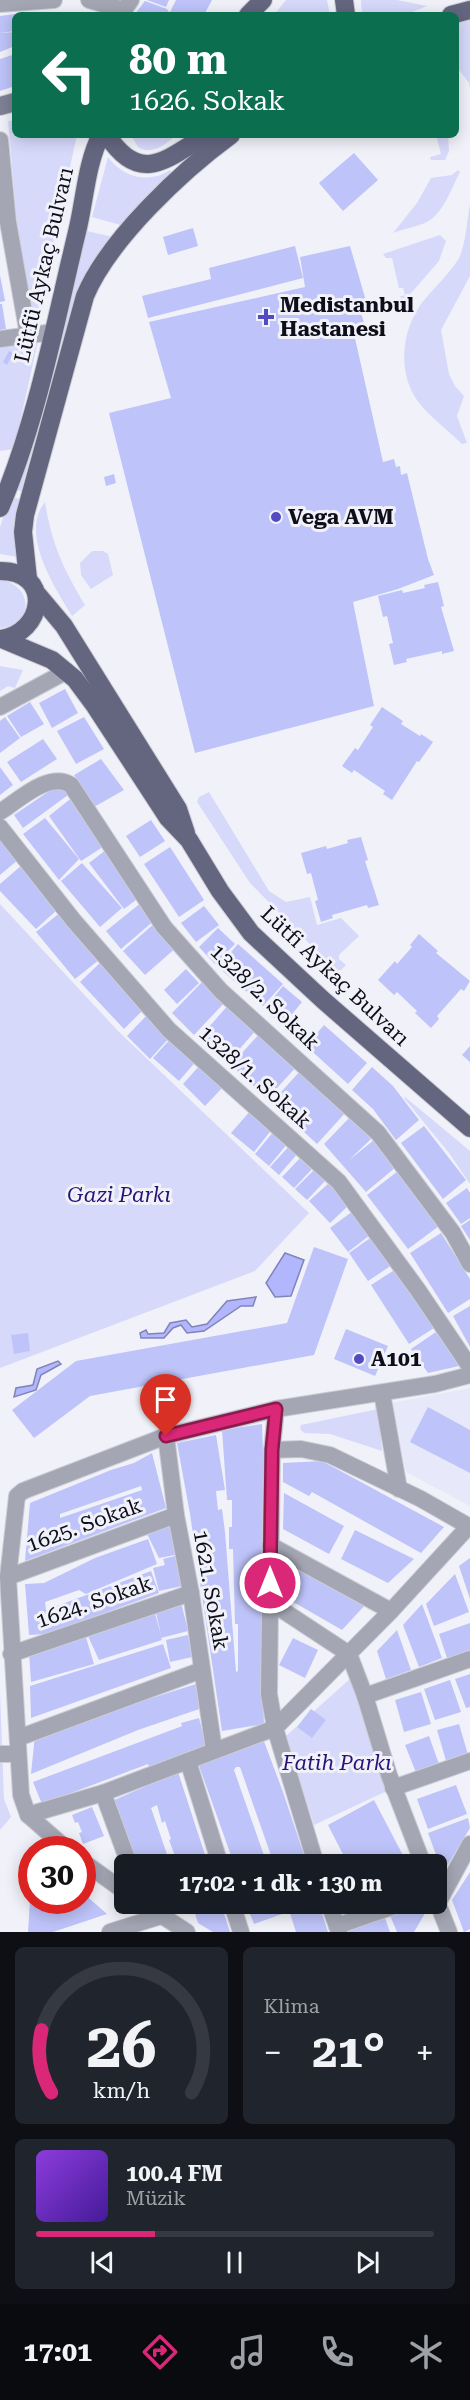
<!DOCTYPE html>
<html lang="tr">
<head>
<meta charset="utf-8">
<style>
  :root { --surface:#171b24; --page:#20242c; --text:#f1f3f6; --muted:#9ea1a6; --line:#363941; --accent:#db2777 }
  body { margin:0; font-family:"Roboto Serif",serif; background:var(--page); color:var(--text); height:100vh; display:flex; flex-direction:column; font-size:22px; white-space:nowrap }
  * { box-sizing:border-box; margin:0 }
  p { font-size:20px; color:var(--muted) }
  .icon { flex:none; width:33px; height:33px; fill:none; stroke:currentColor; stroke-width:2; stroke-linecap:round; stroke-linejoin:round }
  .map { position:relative; height:1932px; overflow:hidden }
  .drawer { display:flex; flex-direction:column; gap:15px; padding:15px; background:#0d0f14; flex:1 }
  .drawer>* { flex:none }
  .hud { position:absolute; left:12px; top:12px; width:447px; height:126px; border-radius:9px; box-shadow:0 3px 15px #0003; background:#0b6e4f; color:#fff; overflow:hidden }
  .speed { position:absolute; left:18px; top:1836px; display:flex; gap:12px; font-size:30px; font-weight:700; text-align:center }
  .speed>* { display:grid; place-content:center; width:78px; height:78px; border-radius:50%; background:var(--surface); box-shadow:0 3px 15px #0003; line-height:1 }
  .speed .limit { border:9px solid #d22; background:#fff; color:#111 }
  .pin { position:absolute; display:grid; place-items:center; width:51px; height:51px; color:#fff; margin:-62px -26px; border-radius:50% 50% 50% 0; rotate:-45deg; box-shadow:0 0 6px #0007 }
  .pin .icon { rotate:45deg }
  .me { position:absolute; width:66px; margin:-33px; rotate:0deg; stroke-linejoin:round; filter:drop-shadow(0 0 4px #0008) }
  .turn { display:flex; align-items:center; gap:21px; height:126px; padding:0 18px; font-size:27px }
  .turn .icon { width:78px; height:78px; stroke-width:2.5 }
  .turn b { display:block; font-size:42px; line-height:51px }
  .big { font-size:45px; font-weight:700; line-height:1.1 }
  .drawer .tile { flex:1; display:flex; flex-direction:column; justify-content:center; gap:9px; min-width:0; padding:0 21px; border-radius:9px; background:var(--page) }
  .drawer .dial { align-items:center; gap:0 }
  .dial svg { height:156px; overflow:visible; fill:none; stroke:var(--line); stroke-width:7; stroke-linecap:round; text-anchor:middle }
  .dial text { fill:var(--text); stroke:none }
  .song { display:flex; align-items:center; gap:18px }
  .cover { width:72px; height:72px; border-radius:9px; background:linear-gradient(135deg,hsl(270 70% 55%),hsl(260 70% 35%)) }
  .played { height:6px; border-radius:3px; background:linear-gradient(90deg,var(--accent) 30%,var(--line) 30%) }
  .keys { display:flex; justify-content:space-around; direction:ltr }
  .heat { display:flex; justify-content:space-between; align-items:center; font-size:33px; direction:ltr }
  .drawer .tiles { flex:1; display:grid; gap:15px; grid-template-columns:1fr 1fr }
  .tile:last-child { grid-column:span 2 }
  .trip { position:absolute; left:114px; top:1854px; width:333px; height:60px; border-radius:9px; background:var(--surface); box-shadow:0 3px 15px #0003; font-weight:700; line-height:60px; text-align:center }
  .tabs { display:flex; height:96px; justify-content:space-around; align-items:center; background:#090b0e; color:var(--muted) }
  .tabs .icon { width:42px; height:42px }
  .tabs .current { color:var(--accent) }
  .tabs b { font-size:27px; color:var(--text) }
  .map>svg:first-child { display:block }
  .built { fill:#e7e9fa }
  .green { fill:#d6d9fa }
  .water { fill:#b1b6fd; stroke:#8084b9; stroke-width:1.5 }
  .building { fill:#bec3f9; fill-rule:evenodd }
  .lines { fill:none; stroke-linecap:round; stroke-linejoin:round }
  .minor-casing { stroke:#cdced5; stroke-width:18 }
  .secondary-casing { stroke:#cdced5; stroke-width:20 }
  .primary-casing { stroke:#cdced5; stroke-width:20 }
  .minor { stroke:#a4a6b4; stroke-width:16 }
  .secondary { stroke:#7e8196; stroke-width:18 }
  .primary { stroke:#646680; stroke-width:18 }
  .route-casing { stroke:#8e194d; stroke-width:15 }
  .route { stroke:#db2777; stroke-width:10 }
  .poi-dot { fill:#544bc3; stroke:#f1f2f9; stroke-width:2 }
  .labels { text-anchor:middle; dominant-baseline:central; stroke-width:6; stroke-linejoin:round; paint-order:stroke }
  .street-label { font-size:21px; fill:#0e0e1a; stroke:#f1f2f9 }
  .poi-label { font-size:21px; font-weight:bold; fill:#0e0e1a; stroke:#f1f2f9; text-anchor:start }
  .park-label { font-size:21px; font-style:italic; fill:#281479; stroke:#f1f2f9 }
</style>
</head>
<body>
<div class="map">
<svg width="470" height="1932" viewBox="0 0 470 1932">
  <rect width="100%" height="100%" fill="#f1f2f9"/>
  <polygon class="built" points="470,1388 470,1506 406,1472 391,1403"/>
  <g class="green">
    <polygon points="286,0 327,0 330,15 274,15"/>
    <polygon points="361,0 397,0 427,6 405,15 362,15"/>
    <polygon points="470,16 470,89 469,83 456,66 456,21"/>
    <polygon points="15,120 15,135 77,135 38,312 25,314 8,121"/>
    <path d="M131 135H177C165 144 153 156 138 147Z"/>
    <polygon points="436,135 448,135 449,151 445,160 431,160 430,157 441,154"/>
    <path d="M108 157C123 178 149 184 170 170L172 173 124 226 92 217Z"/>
    <path d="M458 170 460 172C451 189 443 215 425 223 415 227 403 229 393 233L417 203 431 178 452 175Z"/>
    <path d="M470 204V276L441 330 449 374 455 386 464 396 457 416 467 443 462 444C448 430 432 419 419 403 397 374 401 332 421 304 433 288 449 275 459 258 466 243 467 220 470 204Z"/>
    <polygon points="87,231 113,237 86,275 61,344 21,491 16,490"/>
    <polygon points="440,235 446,241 439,261 406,299 399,297 405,295 403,288 399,288 392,258 386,258 383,254"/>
    <polygon points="38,341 14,449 0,451 0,347"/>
    <polygon points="11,497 20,499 18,557 0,554 0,527"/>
    <path d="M45 502C52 545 63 568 85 605L72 616C55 588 19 533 45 502Z"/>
    <polygon points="92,551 103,551 108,554 113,575 91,589 81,575 80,563"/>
    <path d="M0 580C34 584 34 627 0 628Z"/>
    <polygon points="0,666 23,670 15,688 8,686 0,691"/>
    <polygon points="209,792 269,891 286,902 310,897 317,925 341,918 359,936 339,955 339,959 346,965 341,970 335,970 250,883 197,802 199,797"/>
    <polygon points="0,904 119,1032 309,1213 255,1271 0,1368"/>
    <polygon points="405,1097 470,1151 470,1184 449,1153 404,1098"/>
    <polygon points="378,1409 382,1451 330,1434 304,1433 300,1429 301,1425"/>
    <polygon points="350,1679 389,1790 314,1825 286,1736"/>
    <polygon points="0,1692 4,1799 11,1817 0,1830"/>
  </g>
  <g class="water">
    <polygon points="285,1253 304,1260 291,1296 275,1297 266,1283"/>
    <polygon points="256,1297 253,1306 241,1306 204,1331 187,1333 181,1325 173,1328 164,1338 141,1338 140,1333 146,1330 148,1334 164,1333 170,1323 186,1320 192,1327 207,1324 227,1301"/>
    <polygon points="58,1361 61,1364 41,1375 36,1390 14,1397 16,1388 33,1385 37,1369"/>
  </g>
  <g class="building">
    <polygon points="147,0 169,0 166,7"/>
    <polygon points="176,0 212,0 204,15 172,15 170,12"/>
    <polygon points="145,1 167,9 171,15 134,15"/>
    <polygon points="15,14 15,31 0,33 0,16"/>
    <polygon points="15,32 15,46 0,52 0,33"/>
    <polygon points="15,54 15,86 0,91 0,59"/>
    <polygon points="354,153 378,180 343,211 319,183"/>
    <polygon points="193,228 198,246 168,255 163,237"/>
    <polygon points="295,246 303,278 148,318 142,296 211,279 209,268"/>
    <polygon points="350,246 369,311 361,313 364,323 358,325 359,331 354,334 383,462 394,459 396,467 400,466 401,475 407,473 428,559 434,575 398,589 353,602 374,706 195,753 109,413 171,398 149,322 305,287 300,257"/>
    <polygon points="0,275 5,301 0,302"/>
    <polygon points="0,304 2,304 6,329 0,330"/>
    <polygon points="9,351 13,353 7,365 3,362"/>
    <polygon points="114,474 116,483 106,486 104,477"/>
    <polygon points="438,582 444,606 441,607 454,651 442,654 442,651 406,659 407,662 394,665 389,644 393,643 387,616 383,617 378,596 402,590 403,593 425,588 424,585"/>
    <polygon points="65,689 78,713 52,728 39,703"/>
    <polygon points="30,702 44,724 21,737 7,716"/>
    <polygon points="382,707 403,721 401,724 420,736 421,734 433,742 419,762 417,761 392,800 383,794 385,791 354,770 352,773 342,766 355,748 358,750 373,727 370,725"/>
    <polygon points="5,717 20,738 0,753 0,721"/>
    <polygon points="84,717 104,749 76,764 57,731"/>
    <polygon points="43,739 57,759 21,782 7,762"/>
    <polygon points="101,759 124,790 94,807 74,775"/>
    <polygon points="0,767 13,785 0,795"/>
    <polygon points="61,783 72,792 23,828 14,815"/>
    <polygon points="74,796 106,845 81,861 49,816"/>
    <polygon points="45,818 79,859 59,880 23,834"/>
    <polygon points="151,820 165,841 140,857 126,836"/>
    <polygon points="361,837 368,860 365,861 379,905 368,908 367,905 332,915 333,918 321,922 315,901 318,900 311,873 307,874 301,853 326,846 327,849 348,843 347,840"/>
    <polygon points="0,838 19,859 0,875"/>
    <polygon points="170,847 204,900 179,917 144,864"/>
    <polygon points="106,850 140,897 124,909 89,863"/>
    <polygon points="82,863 122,908 100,927 61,881"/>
    <polygon points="22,865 58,909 36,929 0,891 0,884"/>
    <polygon points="142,902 156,919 121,949 106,931"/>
    <polygon points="204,906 219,925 196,942 181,923"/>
    <polygon points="61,912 100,959 75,979 36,932"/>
    <polygon points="156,922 178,946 145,975 123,951"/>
    <polygon points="218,928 235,944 215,964 199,947"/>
    <polygon points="419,934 438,951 436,953 470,981 464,991 461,989 437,1016 439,1019 431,1028 415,1013 417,1011 397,992 394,995 378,980 395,961 397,964 412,947 410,945"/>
    <polygon points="238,944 283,984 263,1006 218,967"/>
    <polygon points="101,962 145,1008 124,1029 80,982"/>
    <polygon points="186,969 199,983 177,1004 164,990"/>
    <polygon points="203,981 225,1002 194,1035 172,1013"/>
    <polygon points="283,986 302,1002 283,1025 264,1009"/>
    <polygon points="230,1003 258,1028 229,1061 201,1036"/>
    <polygon points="147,1015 170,1037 150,1059 127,1036"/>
    <polygon points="324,1025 367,1063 348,1084 306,1046"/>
    <polygon points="262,1031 298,1065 267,1099 231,1065"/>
    <polygon points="173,1036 198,1059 179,1081 153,1058"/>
    <polygon points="470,1046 470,1062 462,1055"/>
    <polygon points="201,1064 224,1086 205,1106 183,1084"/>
    <polygon points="372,1067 393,1086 419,1120 396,1140 373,1109 352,1090"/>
    <polygon points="301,1070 346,1112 317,1144 272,1102"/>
    <polygon points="251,1110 273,1128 254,1152 231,1133"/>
    <polygon points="351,1116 372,1138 348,1161 374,1140 396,1167 366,1192 324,1144"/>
    <polygon points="424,1126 466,1180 443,1199 401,1143"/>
    <polygon points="274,1131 288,1143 269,1166 255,1154"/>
    <polygon points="291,1144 299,1152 279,1175 270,1167"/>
    <polygon points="301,1157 313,1168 294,1188 282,1177"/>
    <polygon points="315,1169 326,1180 307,1200 295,1189"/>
    <polygon points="398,1171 439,1226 408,1249 367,1195"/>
    <polygon points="330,1182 350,1204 330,1223 309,1201"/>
    <polygon points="467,1188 470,1193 470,1218 461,1224 446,1203"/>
    <polygon points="353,1211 370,1235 348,1252 330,1228"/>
    <polygon points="470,1220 470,1240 461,1226"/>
    <polygon points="441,1233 470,1279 470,1299 448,1313 410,1253"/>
    <polygon points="373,1236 392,1265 368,1281 349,1253"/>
    <polygon points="314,1247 348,1259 314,1355 90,1396 34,1438 12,1410 76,1361 287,1323"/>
    <polygon points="396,1269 434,1328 409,1344 371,1285"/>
    <polygon points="470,1306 470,1347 453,1316"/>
    <polygon points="346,1329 388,1346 375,1376 334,1359"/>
    <polygon points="436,1332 459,1366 428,1373 411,1349"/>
    <polygon points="28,1333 30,1351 14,1354 11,1335"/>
    <polygon points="428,1407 470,1430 470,1473 410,1442"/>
    <polygon points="262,1424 264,1480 261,1654 264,1724 222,1731 190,1514 177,1443 216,1435 225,1490 216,1491 218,1510 222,1509 225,1532 236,1672 238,1671 238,1624 235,1624 233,1549 229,1549 229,1527 232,1527 232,1500 227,1500 222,1430"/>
    <path d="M152 1453 166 1508 25 1561 30 1503 111 1470 134 1463ZM141 1486 142 1490 60 1518V1514Z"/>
    <polygon points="322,1461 444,1527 421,1553 312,1492 309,1496 283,1482 283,1463"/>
    <polygon points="284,1493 344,1526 329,1554 283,1529"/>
    <polygon points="169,1523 175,1555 159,1558 147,1534"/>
    <polygon points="355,1530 414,1559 388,1583 341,1559"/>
    <polygon points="148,1539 157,1564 86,1594 79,1590 45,1602 46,1610 151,1571 159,1593 47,1634 29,1635 25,1584 44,1583 95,1558"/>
    <polygon points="175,1556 182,1586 159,1591 153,1568 165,1565 163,1559"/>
    <polygon points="284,1558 367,1603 342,1630 283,1596"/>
    <polygon points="470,1558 470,1599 459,1566"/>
    <polygon points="455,1574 469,1612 434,1626 426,1604"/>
    <polygon points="181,1602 188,1631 161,1638 162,1640 99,1660 87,1634 154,1610 161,1635 155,1608"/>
    <polygon points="422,1604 442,1658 419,1667 403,1625"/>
    <polygon points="470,1623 470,1650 447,1658 439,1634"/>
    <polygon points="397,1630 411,1670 386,1679 377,1651"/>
    <polygon points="85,1634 94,1664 31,1682 29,1652"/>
    <polygon points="188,1635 192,1657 170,1662 166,1640"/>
    <polygon points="293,1638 318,1650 305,1678 279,1665"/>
    <polygon points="163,1644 171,1668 31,1718 30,1686"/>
    <polygon points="470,1674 470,1707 466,1708 455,1679"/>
    <polygon points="450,1680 461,1712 435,1720 424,1689"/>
    <polygon points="196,1684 202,1708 138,1730 31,1774 35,1735"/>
    <polygon points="421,1692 431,1724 404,1732 395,1700"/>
    <polygon points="311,1709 326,1720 312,1738 297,1727"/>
    <polygon points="199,1718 207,1749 149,1767 148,1764 42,1804 33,1782 177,1728 182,1726 181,1723"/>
    <polygon points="459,1724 469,1758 447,1764 437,1730"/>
    <polygon points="262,1736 283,1792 307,1864 274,1864 240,1767 236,1767 234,1770 267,1864 234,1864 197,1760"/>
    <polygon points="429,1736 440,1767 417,1775 405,1745"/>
    <polygon points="178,1772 208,1864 178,1864 169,1840 171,1839 165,1821 162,1823 157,1805 151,1808 169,1860 155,1864 135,1864 112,1801"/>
    <polygon points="456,1785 467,1814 428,1829 417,1799"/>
    <polygon points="374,1800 407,1863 405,1864 348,1864 328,1825"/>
    <polygon points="92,1807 104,1836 83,1844 79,1833 82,1832 78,1822 75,1823 72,1815"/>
    <polygon points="468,1818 470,1828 447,1866 441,1868 428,1833"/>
    <polygon points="470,1872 470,1929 464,1932 452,1900"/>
    <polygon points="82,1892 107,1914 53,1932 28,1932 30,1900 51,1900 49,1911 70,1904 66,1900 82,1900"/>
    <polygon points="192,1904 221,1904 230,1932 213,1932 198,1923"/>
    <polygon points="246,1904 281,1904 285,1913 254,1924"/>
    <polygon points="287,1904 319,1904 328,1932 296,1932"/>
    <polygon points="340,1904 366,1904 343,1912"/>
    <polygon points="414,1904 425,1904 427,1910 414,1932 397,1932 389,1913"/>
    <polygon points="384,1915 390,1932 343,1932"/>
  </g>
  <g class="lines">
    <g class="minor-casing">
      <g id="minor">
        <polyline points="89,0 124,10 131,0"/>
        <polyline points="0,4 54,0"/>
        <polyline points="0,140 8,222 28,335"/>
        <polyline points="0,339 53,332"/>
        <polyline points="0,707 67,671"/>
        <path d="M0 812C19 800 49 771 71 785L164 927 221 991 378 1133 453 1233 470 1264"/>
        <polyline points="0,827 74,921 169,1030 339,1182 418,1290 470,1367"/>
        <polyline points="382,1393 399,1489"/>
        <polyline points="276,1409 272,1450 269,1694 275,1728 316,1864"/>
        <polyline points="166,1436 176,1515 191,1593 214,1750"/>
        <polyline points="272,1450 301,1449 330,1455 421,1499 470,1527"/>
        <polyline points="270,1545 391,1611"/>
        <polyline points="8,1577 176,1515"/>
        <polyline points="270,1602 349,1654 365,1696 389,1775 423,1864"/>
        <polyline points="11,1654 191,1593"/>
        <polyline points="365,1696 470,1659"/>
        <polyline points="18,1738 202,1670"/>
        <polyline points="0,1754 18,1754"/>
        <polyline points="188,1761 220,1864"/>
        <polyline points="393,1788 470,1761"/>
        <polyline points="103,1793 129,1864"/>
        <polyline points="28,1815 103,1793 275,1728 391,1611 469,1526"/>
        <polyline points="68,1850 28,1815 21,1795 8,1577 17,1496 23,1491 166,1436 276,1409 435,1384 470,1375"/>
        <polyline points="82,1861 124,1891"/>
        <polyline points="436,1899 449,1932"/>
        <polyline points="438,1903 470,1844"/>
        <polyline points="144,1904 187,1932"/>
        <polyline points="232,1904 241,1932"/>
        <polyline points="329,1904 339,1932"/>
        <polyline points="337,1926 400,1904"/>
        <polyline points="110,1932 161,1916"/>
      </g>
    </g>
    <g class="secondary-casing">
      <polyline id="secondary" points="0,106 15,102"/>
    </g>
    <g class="primary-casing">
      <g id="primary">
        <polyline points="344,0 346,15"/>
        <polyline points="248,15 263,0"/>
        <polyline points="451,15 470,10"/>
        <path d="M107 135C140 186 167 159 206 135"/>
        <path d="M0 508C37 421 55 323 77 232 85 200 86 164 101 135"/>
        <path d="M0 571C54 571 44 634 0 639"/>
        <path d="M28 579 23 532 25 515 85 296C109 239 182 171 231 135"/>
        <polyline points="38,595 64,626 178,809 186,833"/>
        <polyline points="2,639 52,660 75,679 95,706 168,818 189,840 220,891 251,933 323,1000 470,1128"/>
      </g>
    </g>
    <use href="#minor" class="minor"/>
    <use href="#secondary" class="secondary"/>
    <use href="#primary" class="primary"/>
  </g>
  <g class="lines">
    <g class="route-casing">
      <polyline id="route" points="166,1436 276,1409 272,1450 270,1583"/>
    </g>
    <use href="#route" class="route"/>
  </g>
  <g class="poi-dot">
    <path d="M263 308h6v6h6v6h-6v6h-6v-6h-6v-6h6z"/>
    <circle cx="276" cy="517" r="6"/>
    <circle cx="359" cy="1359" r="6"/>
  </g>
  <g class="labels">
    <g class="street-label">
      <text transform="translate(44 265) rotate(-77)">Lütfü Aykaç Bulvarı</text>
      <text transform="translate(335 976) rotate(43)">Lütfi Aykaç Bulvarı</text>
      <text transform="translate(265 997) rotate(44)">1328/2. Sokak</text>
      <text transform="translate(255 1077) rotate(42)">1328/1. Sokak</text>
      <text transform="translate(84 1525) rotate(-20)">1625. Sokak</text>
      <text transform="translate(211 1590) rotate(80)">1621. Sokak</text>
      <text transform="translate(94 1602) rotate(-19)">1624. Sokak</text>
    </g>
    <g class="poi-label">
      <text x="280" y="305">Medistanbul<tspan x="280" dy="24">Hastanesi</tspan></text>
      <text x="288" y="517">Vega AVM</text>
      <text x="371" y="1359">A101</text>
    </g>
    <g class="park-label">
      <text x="119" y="1195">Gazi Parkı</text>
      <text x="337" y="1763">Fatih Parkı</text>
    </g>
  </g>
</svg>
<div class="speed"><div class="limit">30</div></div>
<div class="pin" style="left:166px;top:1436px;background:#d93025"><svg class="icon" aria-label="arrive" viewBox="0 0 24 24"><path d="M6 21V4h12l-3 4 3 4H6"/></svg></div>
<svg class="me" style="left:270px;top:1583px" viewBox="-20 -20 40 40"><circle r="17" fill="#db2777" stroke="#fff" stroke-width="3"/><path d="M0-11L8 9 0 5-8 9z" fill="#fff"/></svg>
<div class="trip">17:02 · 1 dk · 130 m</div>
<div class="hud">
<div class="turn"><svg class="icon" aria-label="left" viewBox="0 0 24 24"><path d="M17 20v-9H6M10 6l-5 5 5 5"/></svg><div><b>80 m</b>1626. Sokak</div></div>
</div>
</div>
<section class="drawer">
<div class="tiles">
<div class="tile dial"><svg viewBox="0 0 100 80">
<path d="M14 69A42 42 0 1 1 86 69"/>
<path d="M14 69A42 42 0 0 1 9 37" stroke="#db2777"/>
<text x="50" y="56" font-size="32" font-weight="700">26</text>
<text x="50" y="72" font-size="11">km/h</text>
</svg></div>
<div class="tile"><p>Klima</p>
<div class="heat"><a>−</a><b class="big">21°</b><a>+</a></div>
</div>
<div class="tile">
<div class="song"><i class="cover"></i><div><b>100.4 FM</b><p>Müzik</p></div></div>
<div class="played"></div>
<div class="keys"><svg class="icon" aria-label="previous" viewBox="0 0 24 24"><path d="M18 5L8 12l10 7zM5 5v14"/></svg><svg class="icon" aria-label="pause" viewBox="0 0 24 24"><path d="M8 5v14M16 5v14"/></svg><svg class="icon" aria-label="next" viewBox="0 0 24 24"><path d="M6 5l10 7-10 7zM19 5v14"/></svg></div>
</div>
</div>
</section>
<nav class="tabs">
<b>17:01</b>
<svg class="icon current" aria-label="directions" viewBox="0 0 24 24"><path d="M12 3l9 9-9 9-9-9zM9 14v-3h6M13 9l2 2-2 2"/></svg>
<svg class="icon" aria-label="music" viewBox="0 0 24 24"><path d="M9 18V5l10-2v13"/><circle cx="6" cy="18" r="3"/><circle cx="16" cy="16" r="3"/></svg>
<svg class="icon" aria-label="phone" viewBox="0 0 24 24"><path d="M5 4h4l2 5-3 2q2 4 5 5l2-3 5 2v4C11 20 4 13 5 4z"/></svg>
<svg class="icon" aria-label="climate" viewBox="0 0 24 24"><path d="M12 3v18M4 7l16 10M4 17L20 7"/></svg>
</nav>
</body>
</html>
